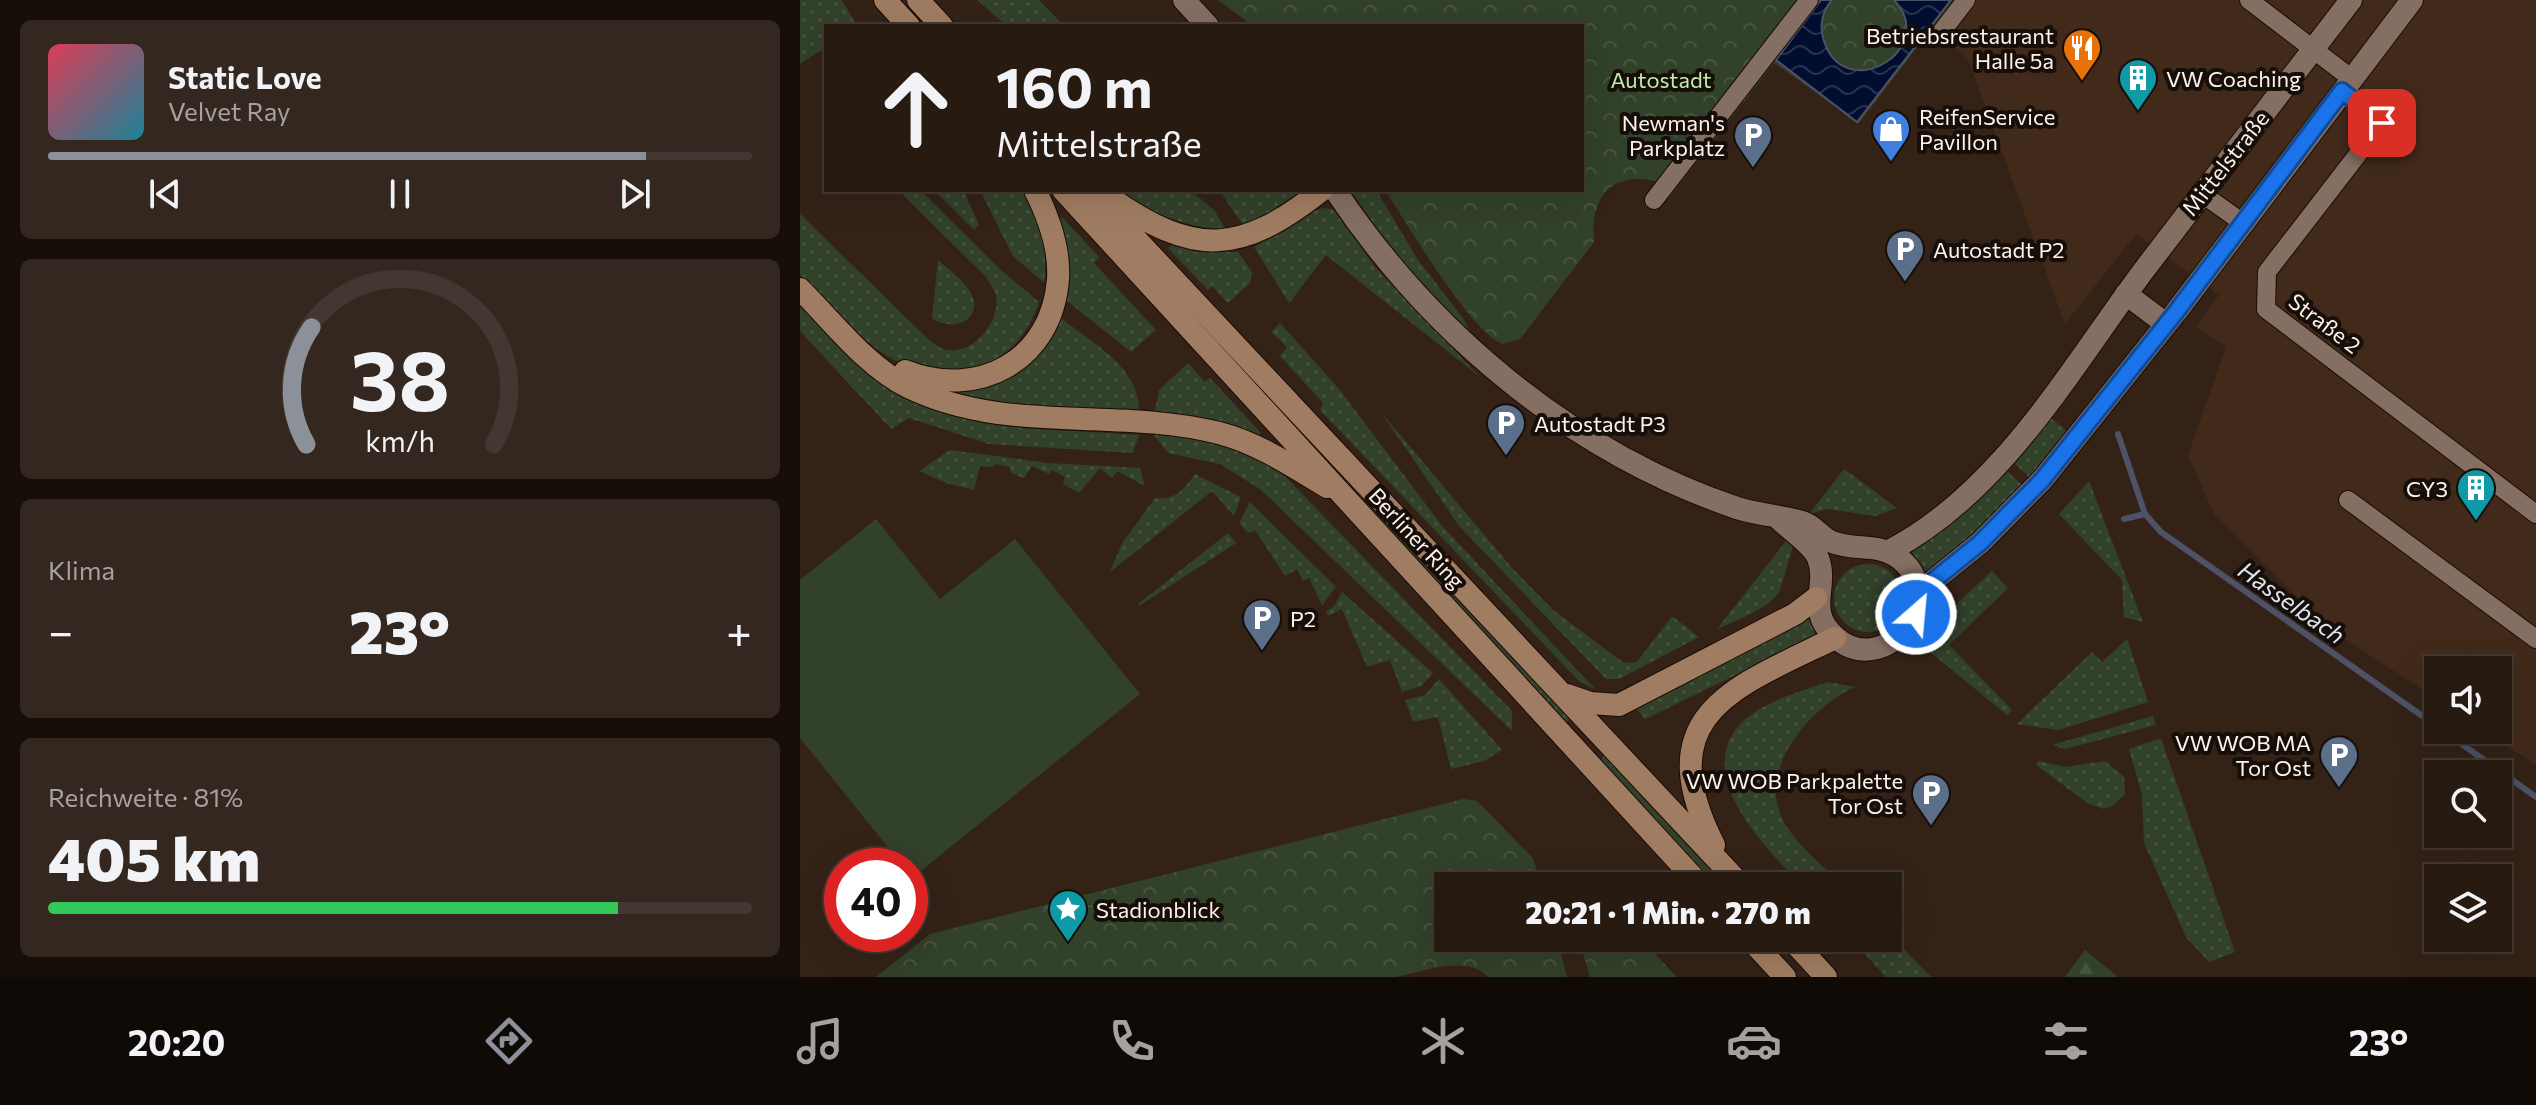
<!DOCTYPE html>
<html lang="de">
<head>
<meta charset="utf-8">
<style>
  :root { --surface:#271a11; --page:#33271f; --text:#f1f3f6; --muted:#a4a19f; --line:#433831; --accent:#8c9099 }
  body { margin:0; font-family:Commissioner,sans-serif; background:var(--page); color:var(--text); height:100vh; display:flex; flex-direction:column; font-size:30px; white-space:nowrap }
  * { box-sizing:border-box; margin:0 }
  p { font-size:26px; color:var(--muted) }
  .icon { flex:none; width:44px; height:44px; fill:none; stroke:currentColor; stroke-width:2; stroke-linecap:round; stroke-linejoin:round }
  .map { position:relative; flex:1; overflow:hidden }
  .drawer { display:flex; flex-direction:column; gap:20px; padding:20px; background:#150e09; width:800px }
  .drawer>* { flex:none }
  .hud { position:absolute; left:24px; top:24px; width:760px; height:168px; border-radius:0px; box-shadow:0 8px 32px #0002,0 0 0 2px var(--line); background:#271a11; color:var(--text); overflow:hidden }
  .fabs { position:absolute; left:1624px; top:656px; display:grid; gap:16px }
  .fabs a { display:grid; place-items:center; width:88px; height:88px; border-radius:0px; background:var(--surface); box-shadow:0 8px 32px #0002,0 0 0 2px var(--line); font-size:40px }
  .speed { position:absolute; left:24px; top:848px; display:flex; gap:16px; font-size:40px; font-weight:700; text-align:center }
  .speed>* { display:grid; place-content:center; width:104px; height:104px; border-radius:50%; background:var(--surface); box-shadow:0 8px 32px #0002,0 0 0 2px var(--line); line-height:1 }
  .speed .limit { border:12px solid #d22; background:#fff; color:#111 }
  .pin { position:absolute; display:grid; place-items:center; width:68px; height:68px; color:#fff; margin:-34px; border-radius:16px; box-shadow:0 4px 12px #0006 }
  .me { position:absolute; width:88px; margin:-44px; rotate:27deg; stroke-linejoin:round; filter:drop-shadow(0 0 6px #0008) }
  .turn { display:flex; align-items:center; gap:28px; height:168px; padding:0 40px; font-size:36px }
  .turn .icon { width:104px; height:104px; stroke-width:2.5 }
  .turn b { display:block; font-size:56px; line-height:68px }
  .big { font-size:60px; font-weight:800; line-height:1.1 }
  .drawer .tile { flex:1; display:flex; flex-direction:column; justify-content:center; gap:12px; min-width:0; padding:0 28px; border-radius:12px; background:var(--page) }
  .drawer .dial { align-items:center; gap:0 }
  .dial svg { height:208px; overflow:visible; fill:none; stroke:var(--line); stroke-width:7; stroke-linecap:round; text-anchor:middle }
  .dial text { fill:var(--text); stroke:none }
  .song { display:flex; align-items:center; gap:24px }
  .cover { width:96px; height:96px; border-radius:12px; background:linear-gradient(135deg,hsl(350 70% 55%),hsl(190 70% 35%)) }
  .played { height:8px; border-radius:4px; background:linear-gradient(90deg,var(--accent) 85%,var(--line) 85%) }
  .keys { display:flex; justify-content:space-around; direction:ltr }
  .heat { display:flex; justify-content:space-between; align-items:center; font-size:44px; direction:ltr }
  .charge { height:12px; border-radius:6px; background:linear-gradient(90deg,#34c759 81%,var(--line) 0) }
  .trip { position:absolute; left:634px; top:872px; width:468px; height:80px; border-radius:0px; background:var(--surface); box-shadow:0 8px 32px #0002,0 0 0 2px var(--line); font-weight:800; line-height:80px; text-align:center }
  .tab-bar { display:flex; height:128px; justify-content:space-around; align-items:center; background:#100a07; color:var(--muted) }
  .tab-bar .icon { width:56px; height:56px }
  .tab-bar .active { color:var(--accent) }
  .tab-bar b { font-size:36px; color:var(--text) }
  main { display:flex; flex:1; min-height:0 }
  .map>svg:first-child { display:block }
  .built { fill:#422a1b }
  .grass { fill:url(#grass-dots) }
  .forest { fill:url(#forest-firs) }
  .park { fill:url(#park-crowns) }
  .pitch { fill:#32412a }
  .water { fill:url(#water-waves); stroke:#4d5267; stroke-width:2 }
  .lines { fill:none; stroke-linecap:round; stroke-linejoin:round }
  .stream { stroke:#4d5267; stroke-width:6 }
  .minor-casing { stroke:#1b0b03; stroke-width:20 }
  .tertiary-casing { stroke:#1b0b03; stroke-width:24 }
  .secondary-casing { stroke:#1b0b03; stroke-width:24 }
  .minor { stroke:#856f62; stroke-width:18 }
  .tertiary { stroke:#856f62; stroke-width:22 }
  .secondary { stroke:#a07d62; stroke-width:22 }
  .route-casing { stroke:#114b97; stroke-width:20 }
  .route { stroke:#1a73e8; stroke-width:14 }
  .labels { text-anchor:middle; dominant-baseline:central; stroke-width:8; stroke-linejoin:round; paint-order:stroke }
  .poi-label { font-size:22px; fill:#fef2ea; stroke:#160e09; text-anchor:start }
  .park-label { font-size:22px; fill:#c0edab; stroke:#160e09 }
  .street-label { font-size:22px; fill:#fef2ea; stroke:#160e09 }
  .water-label { font-size:24px; font-style:italic; fill:#dde4f2; stroke:#160e09 }
</style>
</head>
<body>
<main>
<section class="drawer">
<div class="tile">
<div class="song"><i class="cover"></i><div><b>Static Love</b><p>Velvet Ray</p></div></div>
<div class="played"></div>
<div class="keys"><svg class="icon" aria-label="previous" viewBox="0 0 24 24"><path d="M18 5L8 12l10 7zM5 5v14"/></svg><svg class="icon" aria-label="pause" viewBox="0 0 24 24"><path d="M8 5v14M16 5v14"/></svg><svg class="icon" aria-label="next" viewBox="0 0 24 24"><path d="M6 5l10 7-10 7zM19 5v14"/></svg></div>
</div>
<div class="tile dial"><svg viewBox="0 0 100 80">
<path d="M14 69A42 42 0 1 1 86 69"/>
<path d="M14 69A42 42 0 0 1 16 24" stroke="#8c9099"/>
<text x="50" y="56" font-size="32" font-weight="700">38</text>
<text x="50" y="72" font-size="11">km/h</text>
</svg></div>
<div class="tile"><p>Klima</p>
<div class="heat"><a>−</a><b class="big">23°</b><a>+</a></div>
</div>
<div class="tile"><p>Reichweite · 81%</p><b class="big">405 km</b><div class="charge"></div></div>
</section>
<div class="map">
<svg width="1736" height="977" viewBox="0 0 1736 977">
  <defs>
    <pattern id="grass-dots" width="8" height="8" patternUnits="userSpaceOnUse" patternTransform="scale(2)"><rect width="8" height="8" fill="#32412a"/><path d="M2 2h.1M6 6h.1" fill="none" stroke="#46543f" stroke-width="1.8" stroke-linecap="round"/></pattern>
    <pattern id="forest-firs" width="22" height="20" patternUnits="userSpaceOnUse" patternTransform="scale(2)"><rect width="22" height="20" fill="#32412a"/><path d="M5 1l3.5 6h-7zM16 11l3.5 6h-7z" fill="#46543f"/></pattern>
    <pattern id="park-crowns" width="20" height="18" patternUnits="userSpaceOnUse" patternTransform="scale(2)"><rect width="20" height="18" fill="#32412a"/><path d="M2 6a3 3 0 1 1 6 0M12 15a3 3 0 1 1 6 0" fill="none" stroke="#46543f"/></pattern>
    <pattern id="water-waves" width="16" height="10" patternUnits="userSpaceOnUse" patternTransform="scale(2)"><rect width="16" height="10" fill="#010e2f"/><path d="M0 5q4-4 8 0t8 0" fill="none" stroke="#27324d"/></pattern>
  </defs>
  <rect width="100%" height="100%" fill="#342217"/>
  <polygon class="built" points="1154,0 1736,0 1736,765 1683,730 1698,730 1698,670 1638,670 1638,700 1527,627 1414,514 1388,455 1426,347 1396,327 1419,295 1336,234 1265,324 1168,59 1132,30"/>
  <g class="grass">
    <polygon points="0,0 42,0 57,26 26,26 26,47 0,64"/>
    <polygon points="177,0 239,0 264,26 207,26"/>
    <path d="M98 190H120L202 271 239 302C223 346 197 369 149 370 129 370 115 370 96 361 59 341 29 305 0 275V214L129 340C134 343 141 349 146 350 174 355 201 321 196 295 195 290 189 283 187 278Z"/>
    <polygon points="134,190 163,190 179,225 174,230"/>
    <path d="M180 190H224C241 219 248 250 244 283L213 256Z"/>
    <path d="M320 190H390L414 210 426 230C387 227 351 215 320 190Z"/>
    <polygon points="419,190 502,190 469,217 444,226"/>
    <polygon points="550,190 576,190 618,260 663,318 672,336 592,250"/>
    <path d="M524 208 533 209 576 268 680 377 526 255 489 303 454 247C477 235 499 212 524 208Z"/>
    <polygon points="262,217 299,257 294,263 356,330 331,352 266,300 268,281 258,221"/>
    <polygon points="373,245 397,252 438,252 452,272 450,283 428,303 412,286 408,290 368,248"/>
    <path d="M138 260C148 269 163 280 170 291 185 316 157 335 132 318Z"/>
    <polygon points="0,305 104,396 135,410 202,426 339,435 333,453 189,444 109,418 91,429 0,331"/>
    <path d="M261 318C292 343 339 367 339 410L239 408 154 396V392L186 387 247 343Z"/>
    <polygon points="480,323 539,389 643,527 795,689 780,682 520,410 523,403 480,356 487,347 471,332"/>
    <polygon points="388,363 405,382 410,378 461,433 457,436 426,423 355,411 359,390"/>
    <polygon points="580,411 713,569 753,610 824,663 837,662 872,616 899,637 819,679 806,679 660,527"/>
    <polygon points="1246,414 1268,432 1231,479 1211,460"/>
    <polygon points="354,435 388,436 427,444 480,471 712,711 712,731 460,489 420,464 368,453"/>
    <polygon points="511,443 771,718 766,723 509,445"/>
    <polygon points="150,450 247,463 340,468 345,486 317,471 312,478 300,468 279,493 263,484 265,477 252,470 249,474 232,466 224,478 211,473 210,467 196,464 193,467 180,466 174,490 146,483 119,471"/>
    <polygon points="1204,468 1224,487 1187,525 1126,573 1111,551"/>
    <polygon points="1044,469 1097,508 1075,516 1027,509 1009,514"/>
    <path d="M395 474 441 497 434 516 412 491 309 573 323 542 355 498C376 500 383 490 395 474Z"/>
    <polygon points="1289,481 1343,622 1324,617 1322,580 1259,514"/>
    <polygon points="450,502 536,587 522,605 509,578 503,581 497,569 485,576 455,530 448,533 439,523"/>
    <polygon points="428,533 436,543 339,606 338,604"/>
    <path d="M986 541 994 544C988 558 986 573 981 587 975 607 935 620 917 629Z"/>
    <circle cx="1068" cy="598" r="34"/>
    <polygon points="1192,571 1208,588 1149,645 1212,710 1207,715 1130,652 1152,608"/>
    <polygon points="542,592 633,673 621,686 602,692 590,660 567,667 542,609 528,616 526,612 534,606"/>
    <polygon points="1009,619 1016,636 845,719 834,706"/>
    <polygon points="1327,639 1348,702 1259,730 1217,724 1292,652 1302,662"/>
    <polygon points="639,679 702,750 684,761 651,769 638,717 613,722 605,700 625,695"/>
    <path d="M1028 682 1055 687C1012 706 959 766 981 816 993 843 1023 865 1043 886H1002C969 850 897 783 936 729 956 703 999 692 1028 682Z"/>
    <polygon points="1353,716 1356,725 1265,749 1252,745"/>
    <polygon points="1361,738 1435,952 1409,962 1386,937 1344,843 1342,795 1329,749"/>
    <polygon points="806,754 928,886 914,886 800,760"/>
    <polygon points="1238,761 1266,767 1305,761 1324,777 1325,794 1312,806 1304,809 1289,804 1236,765"/>
    <polygon points="1088,933 1131,977 1086,977 1050,938 1088,938"/>
  </g>
  <polygon class="forest" points="1285,950 1318,977 1265,977"/>
  <g class="park">
    <path d="M418 0H1153L1059 123 974 63 868 199 856 181C809 171 790 199 794 242L720 339 703 344C670 332 607 223 585 190H782V26H453Z"/>
    <path d="M663 799 677 801 733 858 741 886H648V938H757L767 977H688C667 954 622 972 596 977H76L130 934Z"/>
    <polygon points="778,938 840,938 877,977 790,977"/>
  </g>
  <polygon class="pitch" points="76,519 140,599 215,539 340,694 112,878 110,866 103,866 0,738 0,580"/>
  <path class="water" d="M1021 0H1032C1022 11 1019 26 1024 41 1045 106 1140 49 1094 0H1151L1057 122 976 60Z"/>
  <g class="lines">
    <g class="stream">
      <polyline points="1318,434 1345,514"/>
      <polyline points="1324,519 1345,514 1361,532 1638,727"/>
      <polyline points="1642,730 1736,797"/>
    </g>
    <g class="minor-casing">
      <g id="minor">
        <polyline points="1449,0 1552,79"/>
        <polyline points="1139,35 1166,0"/>
        <polyline points="1542,91 1582,123 1467,272 1466,309 1736,514"/>
        <polyline points="1401,193 1443,223"/>
        <polyline points="854,200 1009,0"/>
        <polyline points="1548,500 1736,639"/>
      </g>
    </g>
    <g class="tertiary-casing">
      <g id="tertiary">
        <polyline points="384,0 408,26"/>
        <path d="M535 190C631 334 772 452 937 508 959 515 982 516 1002 522 1014 525 1021 538 1032 542 1054 551 1076 543 1096 556 1153 595 1085 682 1035 637 1005 610 1029 587 1018 558 1012 544 991 531 980 520"/>
        <polyline points="1326,294 1366,324"/>
        <path d="M1089 551C1201 493 1270 369 1344 270 1412 180 1482 91 1551 0"/>
        <polyline points="1118,593 1180,543 1243,479 1376,312 1612,0"/>
      </g>
    </g>
    <g class="secondary-casing">
      <g id="secondary">
        <polyline points="85,0 109,26"/>
        <polyline points="118,0 142,26"/>
        <polyline points="263,190 901,886"/>
        <polyline points="290,190 942,886"/>
        <path d="M309 197C395 257 440 255 522 190"/>
        <path d="M0 289C32 321 66 366 108 387 207 435 315 407 419 433 458 443 492 466 527 487"/>
        <path d="M105 371C178 400 252 361 258 279 260 248 249 218 235 190"/>
        <polyline points="767,695 790,703 819,705 995,614 1016,598"/>
        <path d="M914 845C848 714 933 688 1035 638"/>
        <polyline points="949,938 985,977"/>
        <polyline points="990,938 1026,977"/>
      </g>
    </g>
    <use href="#minor" class="minor"/>
    <use href="#tertiary" class="tertiary"/>
    <use href="#secondary" class="secondary"/>
  </g>
  <g class="lines">
    <g class="route-casing">
      <polyline id="route" points="1116,614 1118,593 1180,543 1243,479 1376,312 1542,91 1582,123"/>
    </g>
    <use href="#route" class="route"/>
  </g>
  <defs>
    <g id="restaurant-pin" transform="scale(2)"><path d="M0 17L-7.5 6A9.5 9.5 0 1 1 7.5 6Z" fill="#e8710a" stroke="#160e09"/><path d="M-5-6h1v4h1v-4h1v4h1v-4h1v5L-1.5 .5V6h-2V.5L-5-1ZM5-6V6H3V1.5H1.5Q1.5-4 5-6Z" fill="#fff"/></g>
    <g id="building-pin" transform="scale(2)"><path d="M0 17L-7.5 6A9.5 9.5 0 1 1 7.5 6Z" fill="#0f9aa8" stroke="#160e09"/><path d="M-4-6H4V6H1V3H-1V6H-4ZM-2.5-4.3h1.7v1.8h-1.7ZM.8-4.3h1.7v1.8H.8ZM-2.5-1h1.7V.8h-1.7ZM.8-1h1.7V.8H.8Z" fill="#fff"/></g>
    <g id="shop-pin" transform="scale(2)"><path d="M0 17L-7.5 6A9.5 9.5 0 1 1 7.5 6Z" fill="#3f7fe0" stroke="#160e09"/><path d="M-5-2.5h2.3a2.7 3.5 0 0 1 5.4 0H5L5.5 6h-11ZM-1.5-2.5h3a1.5 2.3 0 0 0-3 0Z" fill="#fff"/></g>
    <g id="parking-pin" transform="scale(2)"><path d="M0 17L-7.5 6A9.5 9.5 0 1 1 7.5 6Z" fill="#5c6f8a" stroke="#160e09"/><path d="M-3.5-5.5H1a3.5 3.5 0 0 1 0 7H-1V5.5H-3.5ZM-1-3.4V-.6H.8a1.4 1.4 0 0 0 0-2.8Z" fill="#fff"/></g>
    <g id="sight-pin" transform="scale(2)"><path d="M0 17L-7.5 6A9.5 9.5 0 1 1 7.5 6Z" fill="#0f9aa8" stroke="#160e09"/><path d="M0-6L1.8-2.2L6-1.7L2.9 1.2L3.7 5.4L0 3.3L-3.7 5.4L-2.9 1.2L-6-1.7L-1.8-2.2Z" fill="#fff"/></g>
  </defs>
  <g fill-rule="evenodd">
    <use href="#restaurant-pin" x="1282" y="48"/>
    <use href="#building-pin" x="1338" y="78"/>
    <use href="#shop-pin" x="1091" y="129"/>
    <use href="#parking-pin" x="953" y="135"/>
    <use href="#parking-pin" x="1105" y="249"/>
    <use href="#parking-pin" x="706" y="423"/>
    <use href="#building-pin" x="1676" y="488"/>
    <use href="#parking-pin" x="462" y="618"/>
    <use href="#parking-pin" x="1539" y="755"/>
    <use href="#parking-pin" x="1131" y="793"/>
    <use href="#sight-pin" x="268" y="909"/>
  </g>
  <g class="labels">
    <g class="poi-label">
      <text x="1254" y="35" text-anchor="end">Betriebsrestaurant<tspan x="1254" dy="25">Halle 5a</tspan></text>
      <text x="1366" y="78">VW Coaching</text>
      <text x="1119" y="116">ReifenService<tspan x="1119" dy="25">Pavillon</tspan></text>
      <text x="925" y="122" text-anchor="end">Newman's<tspan x="925" dy="25">Parkplatz</tspan></text>
      <text x="1133" y="249">Autostadt P2</text>
      <text x="734" y="423">Autostadt P3</text>
      <text x="1648" y="488" text-anchor="end">CY3</text>
      <text x="490" y="618">P2</text>
      <text x="1511" y="742" text-anchor="end">VW WOB MA<tspan x="1511" dy="25">Tor Ost</tspan></text>
      <text x="1103" y="780" text-anchor="end">VW WOB Parkpalette<tspan x="1103" dy="25">Tor Ost</tspan></text>
      <text x="296" y="909">Stadionblick</text>
    </g>
    <g class="park-label">
      <text x="861" y="79">Autostadt</text>
    </g>
    <g class="street-label">
      <text transform="translate(1425 163) rotate(-52)">Mittelstraße</text>
      <text transform="translate(1525 323) rotate(37)">Straße 2</text>
      <text transform="translate(617 538) rotate(47)">Berliner Ring</text>
    </g>
    <g class="water-label">
      <text transform="translate(1492 602) rotate(35)">Hasselbach</text>
    </g>
  </g>
</svg>
<div class="fabs">
<a><svg class="icon" aria-label="sound" viewBox="0 0 24 24"><path d="M4 9h4l5-4v14l-5-4H4zM17 9q2 3 0 6"/></svg></a>
<a><svg class="icon" aria-label="search" viewBox="0 0 24 24"><circle cx="10" cy="10" r="6"/><path d="M15 15l6 6"/></svg></a>
<a><svg class="icon" aria-label="layers" viewBox="0 0 24 24"><path d="M12 4l9 5-9 5-9-5zM3 14l9 5 9-5"/></svg></a>
</div>
<div class="speed"><div class="limit">40</div></div>
<div class="pin" style="left:1582px;top:123px;background:#d93025"><svg class="icon" aria-label="arrive" viewBox="0 0 24 24"><path d="M6 21V4h12l-3 4 3 4H6"/></svg></div>
<svg class="me" style="left:1116px;top:614px" viewBox="-20 -20 40 40"><circle r="17" fill="#1a73e8" stroke="#fff" stroke-width="3"/><path d="M0-11L8 9 0 5-8 9z" fill="#fff"/></svg>
<div class="trip">20:21 · 1 Min. · 270 m</div>
<div class="hud">
<div class="turn"><svg class="icon" aria-label="ahead" viewBox="0 0 24 24"><path d="M12 20V5M6 11l6-6 6 6"/></svg><div><b>160 m</b>Mittelstraße</div></div>
</div>
</div>
</main>
<nav class="tab-bar">
<b>20:20</b>
<svg class="icon active" aria-label="directions" viewBox="0 0 24 24"><path d="M12 3l9 9-9 9-9-9zM9 14v-3h6M13 9l2 2-2 2"/></svg>
<svg class="icon" aria-label="music" viewBox="0 0 24 24"><path d="M9 18V5l10-2v13"/><circle cx="6" cy="18" r="3"/><circle cx="16" cy="16" r="3"/></svg>
<svg class="icon" aria-label="phone" viewBox="0 0 24 24"><path d="M5 4h4l2 5-3 2q2 4 5 5l2-3 5 2v4C11 20 4 13 5 4z"/></svg>
<svg class="icon" aria-label="climate" viewBox="0 0 24 24"><path d="M12 3v18M4 7l16 10M4 17L20 7"/></svg>
<svg class="icon" aria-label="car" viewBox="0 0 24 24"><path d="M5 17H2v-5l4-1 3-4h7l3 4 3 1v5h-3M9 17h6M6 11h13"/><circle cx="7" cy="17" r="2"/><circle cx="17" cy="17" r="2"/></svg>
<svg class="icon" aria-label="filters" viewBox="0 0 24 24"><path d="M4 7h16M4 17h16"/><circle cx="9" cy="7" r="2"/><circle cx="15" cy="17" r="2"/></svg>
<b>23°</b>
</nav>
</body>
</html>
